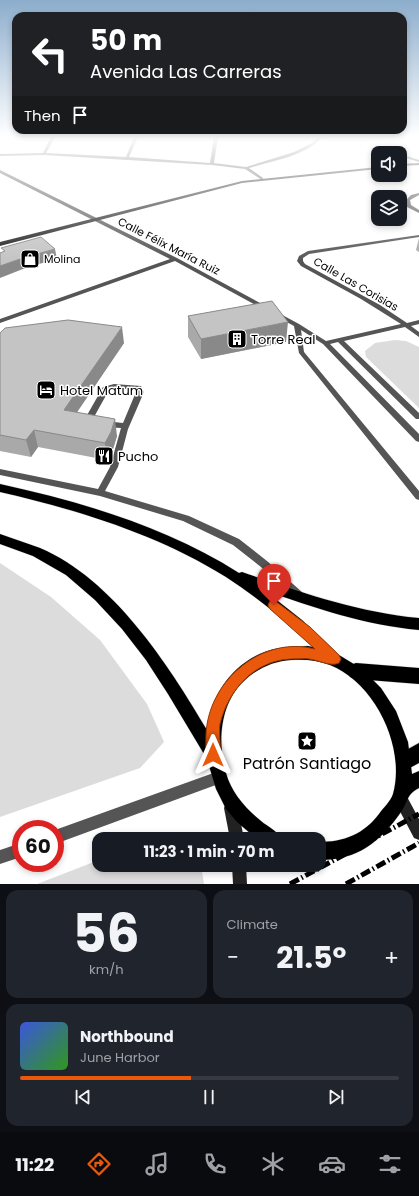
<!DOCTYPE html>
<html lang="en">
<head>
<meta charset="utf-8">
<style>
  :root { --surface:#171b24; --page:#20242c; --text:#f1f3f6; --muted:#9ea1a6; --line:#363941; --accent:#ea580c }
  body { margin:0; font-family:Poppins,sans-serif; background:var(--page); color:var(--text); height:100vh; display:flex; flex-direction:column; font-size:15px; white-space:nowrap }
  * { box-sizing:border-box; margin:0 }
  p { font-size:13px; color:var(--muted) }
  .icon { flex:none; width:22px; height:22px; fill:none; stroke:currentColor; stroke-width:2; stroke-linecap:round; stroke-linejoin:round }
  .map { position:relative; height:884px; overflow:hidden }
  .drawer { display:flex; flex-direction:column; gap:6px; padding:6px; background:#0d0f14; flex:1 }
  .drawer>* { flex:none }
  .hud { position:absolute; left:12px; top:12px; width:395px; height:122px; border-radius:12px; box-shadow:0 2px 6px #0003; background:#202124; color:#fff; overflow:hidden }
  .buttons { position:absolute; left:371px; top:146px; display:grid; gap:8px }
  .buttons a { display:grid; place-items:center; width:36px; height:36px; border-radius:8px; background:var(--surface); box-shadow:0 2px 6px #0003; font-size:20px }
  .speed { position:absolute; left:12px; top:820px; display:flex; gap:8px; font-size:20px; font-weight:700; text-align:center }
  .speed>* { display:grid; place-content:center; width:52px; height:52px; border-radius:50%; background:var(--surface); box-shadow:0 2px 6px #0003; line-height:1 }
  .speed .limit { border:6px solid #d22; background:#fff; color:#111 }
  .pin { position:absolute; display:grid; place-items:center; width:34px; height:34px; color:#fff; margin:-41px -17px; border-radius:50% 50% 50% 0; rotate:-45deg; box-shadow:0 0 4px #0007 }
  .pin .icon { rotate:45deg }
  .me { position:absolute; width:44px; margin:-22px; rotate:0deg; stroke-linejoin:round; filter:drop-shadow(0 0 3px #0008) }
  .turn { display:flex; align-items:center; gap:14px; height:84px; padding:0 12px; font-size:18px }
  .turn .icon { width:52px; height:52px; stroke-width:2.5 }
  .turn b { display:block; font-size:28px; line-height:34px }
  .then { display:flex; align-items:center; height:38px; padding:0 12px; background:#0003; gap:8px; font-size:15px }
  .big { font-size:30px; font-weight:700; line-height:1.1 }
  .drawer .tile { flex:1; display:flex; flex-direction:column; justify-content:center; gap:6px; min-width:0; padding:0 14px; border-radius:12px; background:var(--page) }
  .drawer .dial { align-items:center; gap:0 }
  .dial b { font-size:52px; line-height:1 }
  .song { display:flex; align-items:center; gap:12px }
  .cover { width:48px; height:48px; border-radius:6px; background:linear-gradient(135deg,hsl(230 70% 55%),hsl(110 70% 35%)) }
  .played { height:4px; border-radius:2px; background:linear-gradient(90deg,var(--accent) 45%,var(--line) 45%) }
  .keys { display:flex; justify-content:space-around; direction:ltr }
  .heat { display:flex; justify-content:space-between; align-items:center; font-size:22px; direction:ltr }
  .drawer .tiles { flex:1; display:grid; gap:6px; grid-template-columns:1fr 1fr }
  .tile:last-child { grid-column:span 2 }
  .trip { position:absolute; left:92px; top:832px; width:234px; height:40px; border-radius:12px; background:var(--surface); box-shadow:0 2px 6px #0003; font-weight:700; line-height:40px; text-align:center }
  .menu { display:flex; height:64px; justify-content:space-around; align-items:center; background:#090b0e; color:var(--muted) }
  .menu .icon { width:28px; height:28px }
  .menu .current { color:var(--accent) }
  .menu b { font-size:18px; color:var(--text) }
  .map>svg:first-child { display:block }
  .green { fill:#dcdcdc }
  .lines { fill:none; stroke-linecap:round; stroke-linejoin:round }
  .primary-casing { stroke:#dbdbdb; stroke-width:1 }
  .motorway-casing { stroke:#dbdbdb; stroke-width:1 }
  .service { fill:#555; fill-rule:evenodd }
  .minor { fill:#555; fill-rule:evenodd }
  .secondary { fill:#222; fill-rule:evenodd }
  .primary { fill:#000; fill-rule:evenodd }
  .motorway { fill:#000; fill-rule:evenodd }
  .rail { stroke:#000; stroke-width:5; stroke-dasharray:10 3 1.5 3; stroke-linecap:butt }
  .wall { fill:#a9a9a9 }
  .shaded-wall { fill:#898989 }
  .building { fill:#c4c4c4; stroke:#898989 }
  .route { fill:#ea580c; stroke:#983908 }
  .labels { text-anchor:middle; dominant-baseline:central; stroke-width:3; stroke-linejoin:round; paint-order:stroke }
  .far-street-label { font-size:11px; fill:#000; stroke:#fff }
  .far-poi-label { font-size:11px; fill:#000; stroke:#fff; text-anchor:start }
  .poi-label { font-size:13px; fill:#000; stroke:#fff; text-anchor:start }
  .near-poi-label { font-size:16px; fill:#000; stroke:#fff }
</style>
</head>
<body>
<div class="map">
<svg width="419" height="884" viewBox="0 0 419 884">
  <rect width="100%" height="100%" fill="#fff"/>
  <g class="green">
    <polygon points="395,340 406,341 419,347 419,408 366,357 365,351 375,343"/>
    <polygon points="0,563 51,597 100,640 147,704 164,742 140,768 0,817"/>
    <polygon points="99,860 99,865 201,865 204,884 37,884"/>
  </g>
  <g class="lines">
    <g class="primary-casing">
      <path id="primary" d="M0 484C82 502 167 527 239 573L242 572C300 592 357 612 419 618V630C365 625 315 608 264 590L302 620 339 655 362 669 381 688 396 711 408 742 412 774 419 771V788C406 795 409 800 401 812 380 842 358 860 319 860V842C344 842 364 834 379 814 383 808 391 801 393 794 406 747 375 683 330 665 317 660 305 659 291 660 273 661 256 669 243 682 220 704 217 743 226 773 231 792 246 809 261 821 268 827 277 830 281 839H257L237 822 226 809 216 789 207 759 168 694 146 660 122 629 95 600 66 575 33 556 0 544V534C13 539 27 543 40 548 113 579 168 664 207 730 211 690 240 654 280 648 290 646 299 647 308 646L313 647C286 621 257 597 226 577 157 534 78 510 0 492Z"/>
    </g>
    <g class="motorway-casing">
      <g id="motorway">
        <polygon points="356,663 419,668 419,684 356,679 350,677 347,671 350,665"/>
        <polygon points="419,743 419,763 406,770 399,768 397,761 399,754"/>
      </g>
    </g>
    <g class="service">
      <polygon points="400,154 419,160 419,162 400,156"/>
      <polygon points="114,384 141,386 144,392 128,429 118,467 105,491 189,516 239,539 267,561 302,592 303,595 302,598 298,599 294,598 261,567 233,545 183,521 100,496 0,475 0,469 98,489 110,467 121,428 105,427 101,424 105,421 123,423 136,392 135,390 115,388 109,390 94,417 94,419 98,422 97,424 94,424 87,422 86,417 103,387"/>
      <polygon points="219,771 224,772 225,777 224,782 55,844 55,830"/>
      <polygon points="21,843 21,857 0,864 0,850"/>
    </g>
    <g class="minor">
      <path d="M51 137H55L46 153 126 157 134 137H138L129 157 210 163 214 137H218L214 163 246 167 294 152 312 143 319 137H323C303 157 275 160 249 168L263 178V180H262L245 169 212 165 44 155 0 156V154L43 153Z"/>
      <polygon points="0,170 177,258 299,324 326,341 401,324 361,299 301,266 297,261 299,256 308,251 419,235 419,237 309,254 303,258 303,261 305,264 380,305 407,323 419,320 419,324 411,326 419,332 419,337 405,327 344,341 419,413 419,419 416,419 338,342 330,344 419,434 419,442 416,441 323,344 301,330 304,352 419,491 419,500 416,499 299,353 294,326 175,261 0,323 0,319 170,259 0,173"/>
      <polygon points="419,193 419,195 410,200 411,205 419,210 419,213 407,207 406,200 411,195"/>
    </g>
    <g class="secondary">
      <polygon points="419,163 419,165 400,166 400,164"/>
      <polygon points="378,167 378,169 242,183 0,246 0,242 242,181"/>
      <polygon points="400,791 405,793 419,819 419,840 414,838 393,798 395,793"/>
      <polygon points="231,801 236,803 238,808 244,839 230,839 224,808 226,803"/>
      <polygon points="232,865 246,865 247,884 233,884"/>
    </g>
    <use href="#primary" class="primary"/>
    <use href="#motorway" class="motorway"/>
    <g class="rail">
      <polyline points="290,884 419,814"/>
      <polyline points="346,884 419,843"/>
    </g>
  </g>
  <g class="wall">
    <polygon points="419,238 419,252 416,250"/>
    <polygon points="188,316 286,342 201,359 188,337"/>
    <polygon points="0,333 124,343 77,412 117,436 113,449 107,460 38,447 31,457 0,451"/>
  </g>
  <g class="shaded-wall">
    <polygon points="55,249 57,259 28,267 0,278 0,266 26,257"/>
    <polygon points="288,322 286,342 201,359 201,339"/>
    <polygon points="122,327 124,343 67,427 64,410"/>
    <polygon points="115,419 117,436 113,449 107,460 105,443"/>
    <polygon points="34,430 38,447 31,457 26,440"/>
  </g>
  <g class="building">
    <polygon points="41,237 55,249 26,257 0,266 0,253 5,251 1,248"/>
    <polygon points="272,301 288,322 201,339 188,316"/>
    <polygon points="68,320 122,327 64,410 115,419 111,432 105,443 34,430 26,440 0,435 0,333 5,328"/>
  </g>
  <linearGradient id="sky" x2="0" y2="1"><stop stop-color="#8cadcc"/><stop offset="0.52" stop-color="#fff"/><stop offset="1" stop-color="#fff" stop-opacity="0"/></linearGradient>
  <rect width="419" height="261" fill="url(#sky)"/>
  <path class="route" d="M274 600 310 627 339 655 341 659 339 663C330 667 319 660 309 659 304 658 297 659 291 659 255 660 228 690 220 724 218 736 223 749 218 760L213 762 208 760C205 753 206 744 206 736 207 682 261 635 315 649L270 609 268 605 270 601Z"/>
  <defs>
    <g id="shop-square" transform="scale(1)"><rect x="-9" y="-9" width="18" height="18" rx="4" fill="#000" stroke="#fff"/><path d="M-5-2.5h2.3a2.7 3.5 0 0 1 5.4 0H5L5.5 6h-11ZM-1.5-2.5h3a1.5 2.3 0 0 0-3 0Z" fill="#fff"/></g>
    <g id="building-square" transform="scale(1)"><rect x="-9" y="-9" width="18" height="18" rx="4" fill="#000" stroke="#fff"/><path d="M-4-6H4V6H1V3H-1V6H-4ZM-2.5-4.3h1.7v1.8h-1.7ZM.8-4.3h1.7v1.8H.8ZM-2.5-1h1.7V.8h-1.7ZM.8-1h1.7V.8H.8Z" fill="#fff"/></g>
    <g id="hotel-square" transform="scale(1)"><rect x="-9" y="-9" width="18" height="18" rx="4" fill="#000" stroke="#fff"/><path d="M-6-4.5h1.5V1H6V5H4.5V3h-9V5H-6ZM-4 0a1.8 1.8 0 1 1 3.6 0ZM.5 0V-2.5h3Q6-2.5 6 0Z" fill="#fff"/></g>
    <g id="restaurant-square" transform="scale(1)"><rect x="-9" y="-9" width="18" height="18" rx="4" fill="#000" stroke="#fff"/><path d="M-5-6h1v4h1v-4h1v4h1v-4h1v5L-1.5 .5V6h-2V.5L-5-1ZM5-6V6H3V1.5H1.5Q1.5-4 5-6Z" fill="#fff"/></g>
    <g id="sight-square" transform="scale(1)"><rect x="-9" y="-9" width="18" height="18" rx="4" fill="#000" stroke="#fff"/><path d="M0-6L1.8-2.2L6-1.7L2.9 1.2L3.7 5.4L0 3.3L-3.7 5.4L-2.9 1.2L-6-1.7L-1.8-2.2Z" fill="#fff"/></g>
  </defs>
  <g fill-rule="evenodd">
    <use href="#shop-square" x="30" y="259"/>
    <use href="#building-square" x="237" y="339"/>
    <use href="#hotel-square" x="46" y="390"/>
    <use href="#restaurant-square" x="104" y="456"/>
    <use href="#sight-square" x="307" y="741"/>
  </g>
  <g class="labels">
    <g class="far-street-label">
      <text transform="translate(169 246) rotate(27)">Calle Félix María Ruiz</text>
      <text transform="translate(356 284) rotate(30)">Calle Las Corisias</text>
    </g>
    <g class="far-poi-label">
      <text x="44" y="259">Molina</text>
    </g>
    <g class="poi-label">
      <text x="251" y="339">Torre Real</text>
      <text x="60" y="390">Hotel Matum</text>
      <text x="118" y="456">Pucho</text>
    </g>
    <g class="near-poi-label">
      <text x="307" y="763">Patrón Santiago</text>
    </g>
  </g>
</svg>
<div class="buttons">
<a><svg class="icon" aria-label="sound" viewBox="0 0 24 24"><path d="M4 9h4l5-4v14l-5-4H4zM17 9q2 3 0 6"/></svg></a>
<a><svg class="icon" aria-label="layers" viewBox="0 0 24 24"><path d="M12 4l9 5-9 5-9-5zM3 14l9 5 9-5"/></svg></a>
</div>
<div class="speed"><div class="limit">60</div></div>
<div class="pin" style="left:274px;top:605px;background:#d93025"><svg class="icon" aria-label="arrive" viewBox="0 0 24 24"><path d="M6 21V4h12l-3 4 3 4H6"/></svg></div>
<svg class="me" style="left:213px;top:755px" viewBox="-20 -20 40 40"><path d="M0-17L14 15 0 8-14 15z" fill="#ea580c" stroke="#fff" stroke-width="4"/></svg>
<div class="trip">11:23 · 1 min · 70 m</div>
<div class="hud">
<div class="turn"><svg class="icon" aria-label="left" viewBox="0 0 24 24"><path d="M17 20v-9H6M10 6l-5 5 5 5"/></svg><div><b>50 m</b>Avenida Las Carreras</div></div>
<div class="then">Then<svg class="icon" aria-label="arrive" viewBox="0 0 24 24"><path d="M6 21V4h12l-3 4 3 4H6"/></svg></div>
</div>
</div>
<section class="drawer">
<div class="tiles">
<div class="tile dial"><b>56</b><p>km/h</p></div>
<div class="tile"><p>Climate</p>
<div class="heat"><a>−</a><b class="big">21.5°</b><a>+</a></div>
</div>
<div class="tile">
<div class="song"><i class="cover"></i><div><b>Northbound</b><p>June Harbor</p></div></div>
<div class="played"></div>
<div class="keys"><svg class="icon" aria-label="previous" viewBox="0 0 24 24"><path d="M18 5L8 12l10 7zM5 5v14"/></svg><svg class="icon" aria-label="pause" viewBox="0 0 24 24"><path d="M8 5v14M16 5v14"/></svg><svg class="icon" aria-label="next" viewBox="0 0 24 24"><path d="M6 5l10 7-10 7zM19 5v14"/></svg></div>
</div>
</div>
</section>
<nav class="menu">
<b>11:22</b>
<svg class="icon current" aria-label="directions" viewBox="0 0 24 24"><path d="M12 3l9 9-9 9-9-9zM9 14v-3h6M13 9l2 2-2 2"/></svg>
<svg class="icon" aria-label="music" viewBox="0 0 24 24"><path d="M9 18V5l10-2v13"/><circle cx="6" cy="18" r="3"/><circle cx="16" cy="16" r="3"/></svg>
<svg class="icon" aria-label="phone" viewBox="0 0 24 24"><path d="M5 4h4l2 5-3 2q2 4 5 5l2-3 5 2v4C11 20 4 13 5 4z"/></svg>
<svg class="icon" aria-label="climate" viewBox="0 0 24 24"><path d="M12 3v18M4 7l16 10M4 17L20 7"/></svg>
<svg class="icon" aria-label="car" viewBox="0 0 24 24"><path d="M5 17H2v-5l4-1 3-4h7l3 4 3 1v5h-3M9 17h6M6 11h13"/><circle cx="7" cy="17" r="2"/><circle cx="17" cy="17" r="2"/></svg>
<svg class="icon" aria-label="filters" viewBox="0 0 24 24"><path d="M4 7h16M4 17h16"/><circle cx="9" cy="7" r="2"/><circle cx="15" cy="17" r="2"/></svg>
</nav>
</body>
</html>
